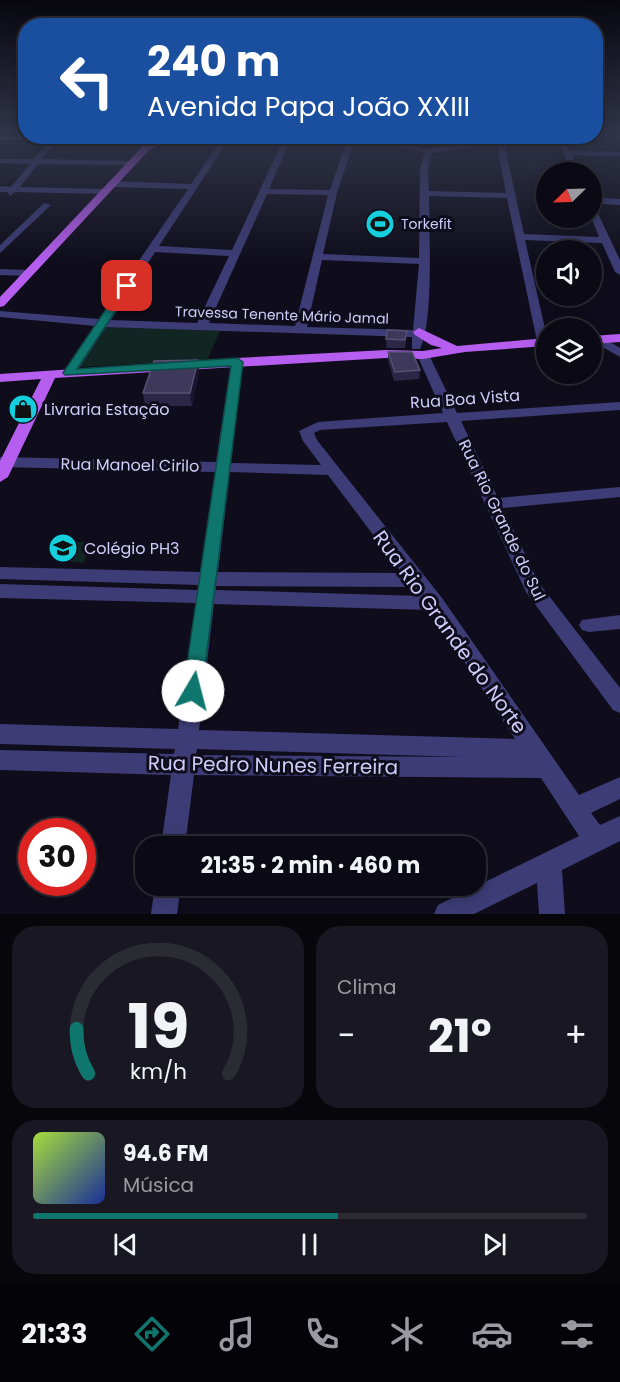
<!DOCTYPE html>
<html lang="pt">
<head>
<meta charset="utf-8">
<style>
  :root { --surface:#0b0a14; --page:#191822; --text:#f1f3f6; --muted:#9a9aa0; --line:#2b2b34; --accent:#0f766e }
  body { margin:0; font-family:Poppins,sans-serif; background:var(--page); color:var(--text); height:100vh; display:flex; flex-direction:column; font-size:22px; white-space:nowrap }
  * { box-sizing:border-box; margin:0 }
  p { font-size:20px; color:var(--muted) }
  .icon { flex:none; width:33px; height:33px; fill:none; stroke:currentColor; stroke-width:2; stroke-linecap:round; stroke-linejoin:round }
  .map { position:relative; height:914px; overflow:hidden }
  .sheet { display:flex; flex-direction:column; gap:12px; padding:12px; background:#06060b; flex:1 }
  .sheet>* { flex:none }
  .hud { position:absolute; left:18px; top:18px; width:585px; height:126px; border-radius:24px; box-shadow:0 3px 15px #0003,0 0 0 2px var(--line); background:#1a4fa0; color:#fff; overflow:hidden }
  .needle { width:39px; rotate:247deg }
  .buttons { position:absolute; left:536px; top:162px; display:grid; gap:12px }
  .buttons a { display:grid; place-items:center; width:66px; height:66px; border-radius:50%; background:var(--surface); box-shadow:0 3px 15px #0003,0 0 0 2px var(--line); font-size:30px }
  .speed { position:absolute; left:18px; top:818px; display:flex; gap:12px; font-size:30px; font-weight:700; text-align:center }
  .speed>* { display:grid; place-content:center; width:78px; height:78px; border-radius:50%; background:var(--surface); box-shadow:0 3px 15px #0003,0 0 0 2px var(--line); line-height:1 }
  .speed .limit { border:9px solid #d22; background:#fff; color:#111 }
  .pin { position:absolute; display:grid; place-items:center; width:51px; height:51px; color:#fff; margin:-26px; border-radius:12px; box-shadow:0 3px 9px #0006 }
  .me { position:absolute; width:66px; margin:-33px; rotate:8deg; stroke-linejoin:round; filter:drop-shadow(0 0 4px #0008) }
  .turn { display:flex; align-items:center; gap:21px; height:126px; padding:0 30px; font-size:27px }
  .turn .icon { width:78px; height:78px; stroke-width:2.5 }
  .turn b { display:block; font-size:42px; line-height:51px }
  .big { font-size:45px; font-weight:700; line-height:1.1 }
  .sheet .tile { flex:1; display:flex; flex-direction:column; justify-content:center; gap:9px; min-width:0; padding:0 21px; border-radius:24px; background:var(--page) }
  .sheet .dial { align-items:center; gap:0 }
  .dial svg { height:156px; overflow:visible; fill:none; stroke:var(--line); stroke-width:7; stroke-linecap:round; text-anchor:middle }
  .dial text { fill:var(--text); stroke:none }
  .song { display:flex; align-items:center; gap:18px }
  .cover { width:72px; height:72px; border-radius:9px; background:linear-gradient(135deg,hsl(80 70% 55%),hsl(230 70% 35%)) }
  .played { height:6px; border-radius:3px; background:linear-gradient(90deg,var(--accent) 55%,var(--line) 55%) }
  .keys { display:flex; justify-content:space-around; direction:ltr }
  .heat { display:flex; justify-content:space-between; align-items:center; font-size:33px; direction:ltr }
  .sheet .tiles { flex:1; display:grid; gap:12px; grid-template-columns:1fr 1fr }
  .tile:last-child { grid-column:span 2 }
  .trip { position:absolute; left:135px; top:836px; width:351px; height:60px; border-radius:24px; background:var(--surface); box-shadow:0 3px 15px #0003,0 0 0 2px var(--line); font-weight:700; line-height:60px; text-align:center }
  .dock { display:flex; height:96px; justify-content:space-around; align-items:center; background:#040408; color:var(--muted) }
  .dock .icon { width:42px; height:42px }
  .dock .selected { color:var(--accent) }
  .dock b { font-size:27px; color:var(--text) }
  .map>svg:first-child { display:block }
  .green { fill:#112523 }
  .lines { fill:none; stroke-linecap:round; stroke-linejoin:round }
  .minor { fill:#3d3c76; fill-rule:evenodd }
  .major { fill:#b55eef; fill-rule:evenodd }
  .wall { fill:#2c2747 }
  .shaded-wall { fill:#19152e }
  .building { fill:#3e395b; stroke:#555074; stroke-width:1.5 }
  .route { fill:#0f766e; stroke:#0a4d48; stroke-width:1.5 }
  .labels { text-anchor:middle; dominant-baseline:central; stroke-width:6; stroke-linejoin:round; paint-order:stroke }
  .far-poi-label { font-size:14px; fill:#d0ccfa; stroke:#0f0d1b; text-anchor:start }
  .far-street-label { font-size:14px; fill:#d0ccfa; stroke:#0f0d1b }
  .street-label { font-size:16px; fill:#d0ccfa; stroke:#0f0d1b }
  .poi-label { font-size:16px; fill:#d0ccfa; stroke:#0f0d1b; text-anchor:start }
  .near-street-label { font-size:20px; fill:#d0ccfa; stroke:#0f0d1b }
</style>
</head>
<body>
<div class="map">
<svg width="620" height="914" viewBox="0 0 620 914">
  <rect width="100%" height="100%" fill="#0f0d1b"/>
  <g class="green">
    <polygon points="107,325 220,331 207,360 79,367"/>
    <polygon points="71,542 90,542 84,563 65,561"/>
  </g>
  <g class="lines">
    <g class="minor">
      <polygon points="53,136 60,138 42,159 131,161 135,163 131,165 38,164 20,187 107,189 108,191 104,194 15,192 10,196 7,192 0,192 0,186 11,187 30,164 0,163 0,159 34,159"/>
      <path d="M224 136H231L159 246 232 250 285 136H292L269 189 330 190 348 136H369L425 149 518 136H541L504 143 524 234 599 237 591 217V204L594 205 620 260V275L615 272 602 243 525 240 546 333V346H538L507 198 429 196C429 231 434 321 420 349H412V337L106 327 74 376 69 377 63 373 95 326 0 317V311L99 319 188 189 111 187 107 184 111 181 191 184ZM355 138 425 152 420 168 419 258 323 254 337 193ZM497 144 506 193 429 191 428 168 432 153ZM267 194 328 195 295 326 209 323ZM155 252 229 256 197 323 111 320ZM322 260 419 264 413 330 307 327Z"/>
      <polygon points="556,136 563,136 570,151 620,152 620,156 572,155 580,172 572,172"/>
      <polygon points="591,197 620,199 620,205 591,203"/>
      <polygon points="44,203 51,205 0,253 0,245"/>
      <polygon points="0,269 28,270 33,273 28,276 0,275"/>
      <polygon points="598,335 620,348 620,357 594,342 592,339"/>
      <path d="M423 351 429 355 457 413 620 402V410L461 421 498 498 620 487V497L503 508 539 583 620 688V713L613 710 526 592 447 422 320 430 314 433 317 440 442 598 579 795 620 777V799L591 813 600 825 620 816V841L562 870 565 914H539L537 883 474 914H434L438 905 579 836 541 778 194 775 185 846H161L171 775 0 770V750L174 754 175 749 0 744V724L178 729 196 603 0 598V584L198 590V585L0 579V567L200 572 215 472 0 467V457L216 462 231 362 237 358 243 362 231 463 321 465 303 441 299 431 318 422 443 413 417 355ZM230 472 328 475 402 573 218 572ZM216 586 412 587 419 596 216 590ZM214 604 430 610 515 739 199 730ZM197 749 464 757 196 755Z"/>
      <polygon points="620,615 620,629 589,632 582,630 579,625 582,620"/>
      <polygon points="155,885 181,885 177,914 151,914"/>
    </g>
    <g class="major">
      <polygon points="0,136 130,136 0,140"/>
      <polygon points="188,136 214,136 160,144 149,150 4,306 0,307 0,297 143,146 159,140"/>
      <polygon points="419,328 457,346 546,338 546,346 465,352 423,359 386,358 55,378 8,477 0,482 0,461 41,379 0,382 0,374 237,358 386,350 423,351 442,348 431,345 415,335 413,332"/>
      <polygon points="620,334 620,342 591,344 591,336"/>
    </g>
  </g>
  <g class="wall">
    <polygon points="387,330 406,339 405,348 386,348"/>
    <polygon points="388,352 420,370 419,379 394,381 388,360"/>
    <polygon points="198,360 199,373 192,406 145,406 143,393"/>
  </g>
  <polygon class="shaded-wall" points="198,360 199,373 192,406 190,393"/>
  <g class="building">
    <polygon points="387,330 407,331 405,340 386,339"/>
    <polygon points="388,352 412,352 420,370 395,372"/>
    <polygon points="198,360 190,393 143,393 154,361"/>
  </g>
  <linearGradient id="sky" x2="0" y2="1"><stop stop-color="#08070f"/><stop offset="0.51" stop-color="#31354a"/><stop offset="1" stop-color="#31354a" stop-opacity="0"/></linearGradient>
  <rect width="620" height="263" fill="url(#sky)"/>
  <polygon class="route" points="123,284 132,286 77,369 237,358 243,362 202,691 199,697 193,699 186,697 183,691 231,366 65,375 63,373"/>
  <defs>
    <g id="stadium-disc" transform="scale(1.5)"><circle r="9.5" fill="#15cfdd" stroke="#0f0d1b"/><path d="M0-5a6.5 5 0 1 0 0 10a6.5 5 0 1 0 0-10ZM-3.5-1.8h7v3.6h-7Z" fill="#111"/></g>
    <g id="shop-disc" transform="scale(1.5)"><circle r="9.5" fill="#15cfdd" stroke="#0f0d1b"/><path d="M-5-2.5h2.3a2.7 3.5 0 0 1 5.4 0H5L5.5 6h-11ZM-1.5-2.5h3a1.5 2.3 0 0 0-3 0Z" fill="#111"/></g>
    <g id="school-disc" transform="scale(1.5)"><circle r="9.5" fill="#15cfdd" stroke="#0f0d1b"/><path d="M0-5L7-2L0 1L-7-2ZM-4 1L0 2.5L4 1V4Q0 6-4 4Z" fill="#111"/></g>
  </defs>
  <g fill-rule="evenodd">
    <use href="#stadium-disc" x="380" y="224"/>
    <use href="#shop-disc" x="23" y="409"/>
    <use href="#school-disc" x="63" y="548"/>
  </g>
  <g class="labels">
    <g class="far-poi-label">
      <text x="401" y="224">Torkefit</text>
    </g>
    <g class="far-street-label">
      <text transform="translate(282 315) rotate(2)">Travessa Tenente Mário Jamal</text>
    </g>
    <g class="street-label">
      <text transform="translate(465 399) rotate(-4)">Rua Boa Vista</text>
      <text transform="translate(130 465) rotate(1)">Rua Manoel Cirilo</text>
      <text transform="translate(502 520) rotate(64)">Rua Rio Grande do Sul</text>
    </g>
    <g class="poi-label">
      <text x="44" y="409">Livraria Estação</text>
      <text x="84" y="548">Colégio PH3</text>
    </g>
    <g class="near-street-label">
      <text transform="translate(450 632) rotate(54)">Rua Rio Grande do Norte</text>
      <text transform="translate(273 765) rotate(1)">Rua Pedro Nunes Ferreira</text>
    </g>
  </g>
</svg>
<div class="buttons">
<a><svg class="needle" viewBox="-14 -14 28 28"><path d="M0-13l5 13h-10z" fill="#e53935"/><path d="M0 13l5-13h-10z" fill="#9a9aa0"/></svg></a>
<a><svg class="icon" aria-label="sound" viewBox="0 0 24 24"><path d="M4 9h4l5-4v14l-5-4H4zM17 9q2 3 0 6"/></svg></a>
<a><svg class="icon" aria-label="layers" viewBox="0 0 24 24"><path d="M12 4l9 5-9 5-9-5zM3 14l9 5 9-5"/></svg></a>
</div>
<div class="speed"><div class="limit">30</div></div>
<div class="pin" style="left:127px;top:286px;background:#d93025"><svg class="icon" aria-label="arrive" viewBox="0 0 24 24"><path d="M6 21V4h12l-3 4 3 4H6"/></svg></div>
<svg class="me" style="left:193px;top:691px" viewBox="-20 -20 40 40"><circle r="19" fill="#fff"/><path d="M0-13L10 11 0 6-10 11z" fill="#0f766e"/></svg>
<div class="trip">21:35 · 2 min · 460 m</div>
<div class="hud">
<div class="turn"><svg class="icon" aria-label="left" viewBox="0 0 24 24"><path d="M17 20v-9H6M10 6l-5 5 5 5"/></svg><div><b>240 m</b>Avenida Papa João XXIII</div></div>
</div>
</div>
<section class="sheet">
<div class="tiles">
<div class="tile dial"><svg viewBox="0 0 100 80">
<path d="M14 69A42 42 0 1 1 86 69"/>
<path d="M14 69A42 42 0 0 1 8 46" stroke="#0f766e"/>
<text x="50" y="56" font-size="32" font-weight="700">19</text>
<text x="50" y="72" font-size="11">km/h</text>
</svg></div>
<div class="tile"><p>Clima</p>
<div class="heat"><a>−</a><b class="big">21°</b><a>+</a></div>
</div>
<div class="tile">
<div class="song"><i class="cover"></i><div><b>94.6 FM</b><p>Música</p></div></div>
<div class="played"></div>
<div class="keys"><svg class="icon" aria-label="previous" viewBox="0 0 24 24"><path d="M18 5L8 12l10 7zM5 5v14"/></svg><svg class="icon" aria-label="pause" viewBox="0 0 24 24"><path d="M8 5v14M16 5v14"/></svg><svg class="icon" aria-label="next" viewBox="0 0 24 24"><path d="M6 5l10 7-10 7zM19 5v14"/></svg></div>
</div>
</div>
</section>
<nav class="dock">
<b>21:33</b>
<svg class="icon selected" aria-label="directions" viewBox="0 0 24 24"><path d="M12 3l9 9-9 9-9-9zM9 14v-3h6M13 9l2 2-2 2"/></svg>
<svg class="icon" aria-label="music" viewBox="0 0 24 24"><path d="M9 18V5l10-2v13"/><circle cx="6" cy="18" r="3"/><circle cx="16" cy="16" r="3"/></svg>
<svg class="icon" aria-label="phone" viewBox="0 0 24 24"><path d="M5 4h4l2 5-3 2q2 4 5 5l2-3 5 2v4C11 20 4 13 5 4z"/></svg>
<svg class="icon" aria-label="climate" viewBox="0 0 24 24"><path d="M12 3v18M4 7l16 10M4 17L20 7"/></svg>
<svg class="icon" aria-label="car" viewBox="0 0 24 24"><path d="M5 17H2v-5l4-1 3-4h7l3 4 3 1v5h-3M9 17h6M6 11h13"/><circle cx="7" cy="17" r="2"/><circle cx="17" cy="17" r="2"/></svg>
<svg class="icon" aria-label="filters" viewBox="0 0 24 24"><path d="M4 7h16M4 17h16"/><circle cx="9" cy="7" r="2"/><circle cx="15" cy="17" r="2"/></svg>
</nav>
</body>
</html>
